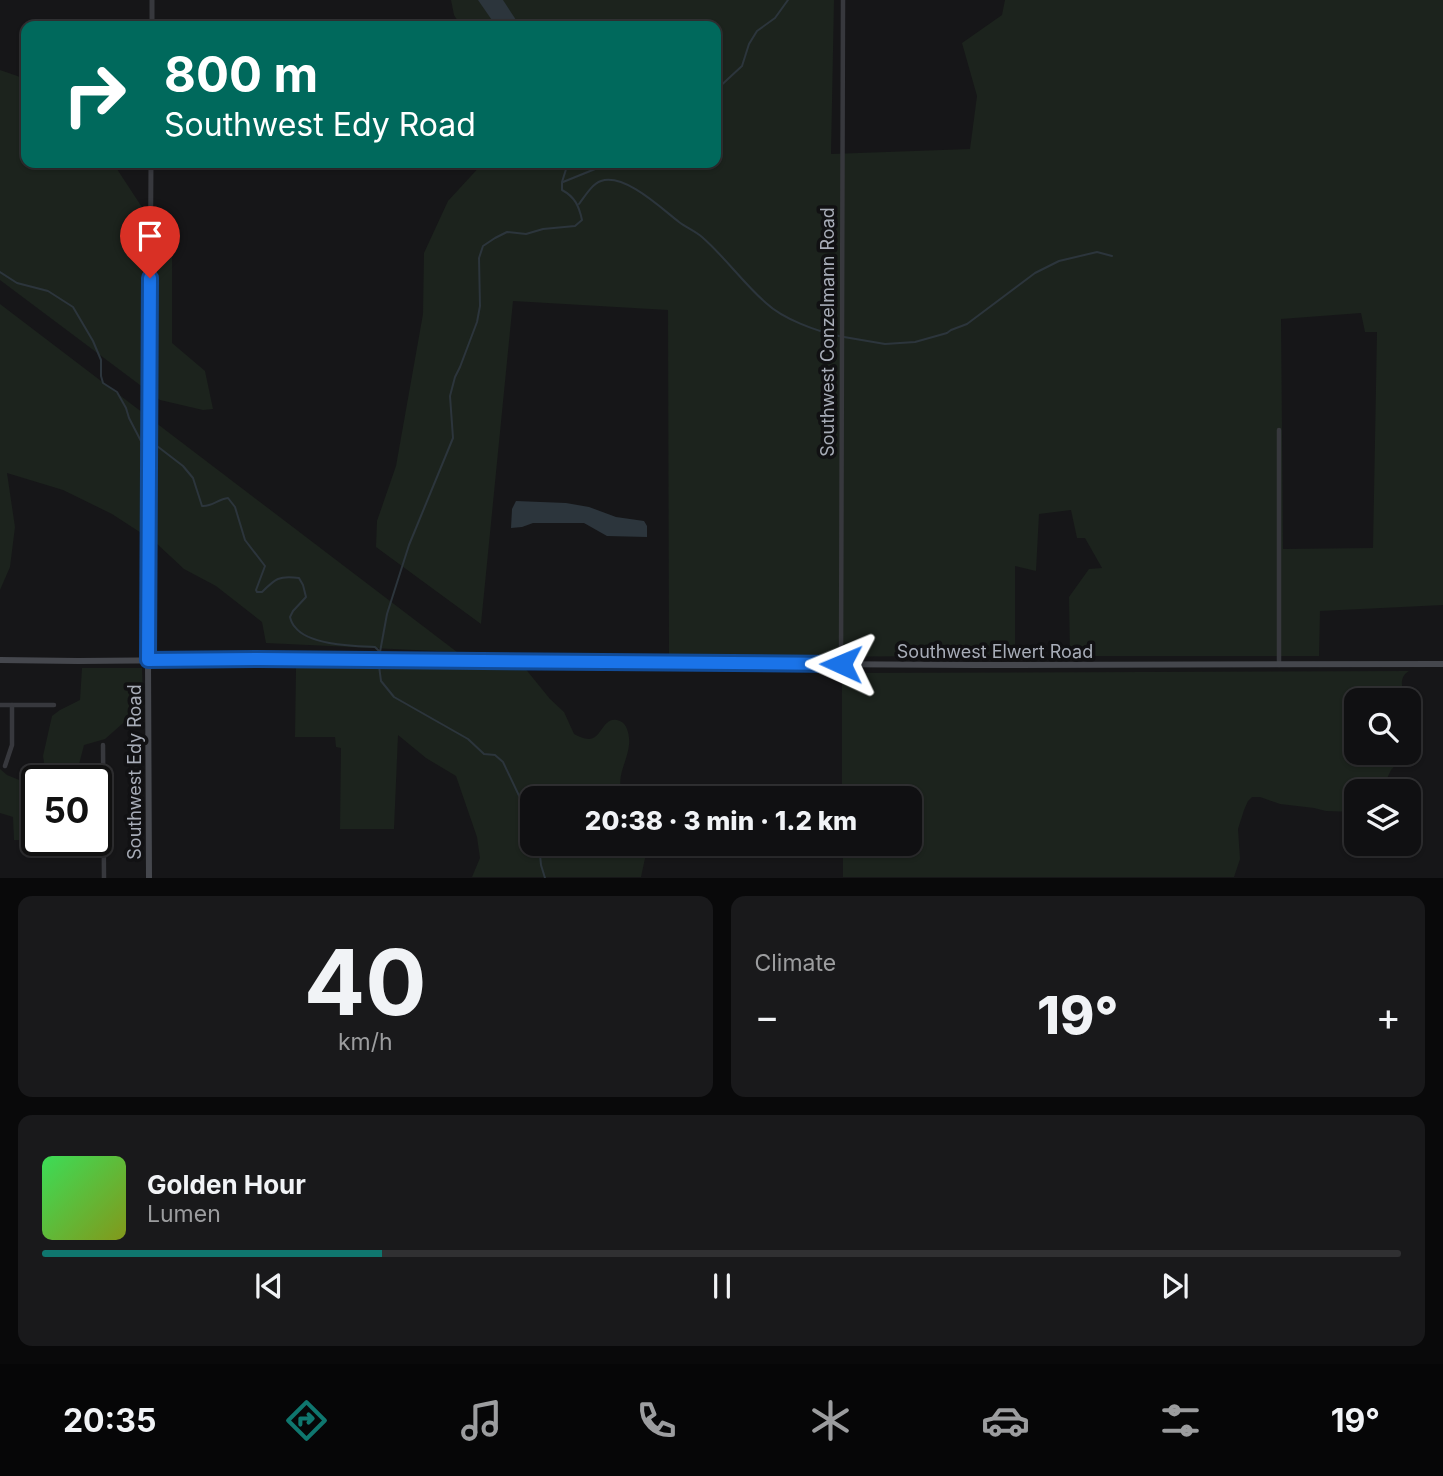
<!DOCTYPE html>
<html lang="en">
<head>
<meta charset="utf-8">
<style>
  :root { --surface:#101012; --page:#19191b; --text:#f1f3f6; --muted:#9c9d9f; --line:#303032; --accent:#0f766e }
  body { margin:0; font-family:Inter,sans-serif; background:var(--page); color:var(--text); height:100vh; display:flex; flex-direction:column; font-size:26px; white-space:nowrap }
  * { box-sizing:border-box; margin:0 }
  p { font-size:23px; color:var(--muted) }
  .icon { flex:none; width:38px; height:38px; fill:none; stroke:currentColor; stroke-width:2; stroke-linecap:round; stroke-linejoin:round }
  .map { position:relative; height:878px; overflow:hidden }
  .details { display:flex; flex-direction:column; gap:18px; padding:18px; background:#09090a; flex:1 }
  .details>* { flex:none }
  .top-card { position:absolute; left:21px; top:21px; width:700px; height:147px; border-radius:14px; box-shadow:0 2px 5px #0004,0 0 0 2px var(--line); background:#00695c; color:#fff; overflow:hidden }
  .buttons { position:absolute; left:1344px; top:688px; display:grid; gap:14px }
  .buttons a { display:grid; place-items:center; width:77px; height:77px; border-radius:14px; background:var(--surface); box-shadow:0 2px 5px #0004,0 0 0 2px var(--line); font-size:35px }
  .speed { position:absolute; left:21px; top:765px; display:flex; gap:14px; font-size:35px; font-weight:700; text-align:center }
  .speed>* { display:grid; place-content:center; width:91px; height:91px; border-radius:50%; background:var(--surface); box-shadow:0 2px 5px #0004,0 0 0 2px var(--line); line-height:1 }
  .speed .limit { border:4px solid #111; border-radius:10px; background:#fff; color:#111 }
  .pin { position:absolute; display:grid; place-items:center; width:60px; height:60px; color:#fff; margin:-72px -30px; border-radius:50% 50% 50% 0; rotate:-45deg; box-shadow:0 0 7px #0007 }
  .pin .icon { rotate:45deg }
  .me { position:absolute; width:77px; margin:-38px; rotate:271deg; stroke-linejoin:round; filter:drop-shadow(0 0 5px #0008) }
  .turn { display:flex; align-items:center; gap:24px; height:147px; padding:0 28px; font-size:32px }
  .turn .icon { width:91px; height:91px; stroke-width:2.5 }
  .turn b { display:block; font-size:49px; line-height:60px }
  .big { font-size:52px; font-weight:800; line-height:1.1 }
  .details .card { flex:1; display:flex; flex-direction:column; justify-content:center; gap:10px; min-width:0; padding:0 24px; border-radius:14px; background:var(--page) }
  .details .dial { align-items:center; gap:0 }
  .dial b { font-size:91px; line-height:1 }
  .song { display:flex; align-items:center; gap:21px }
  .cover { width:84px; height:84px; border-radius:10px; background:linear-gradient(135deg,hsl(130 70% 55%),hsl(70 70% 35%)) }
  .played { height:7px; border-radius:4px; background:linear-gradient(90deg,var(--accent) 25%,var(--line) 25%) }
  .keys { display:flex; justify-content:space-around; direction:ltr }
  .heat { display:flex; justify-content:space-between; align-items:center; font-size:38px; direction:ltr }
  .details .tiles { flex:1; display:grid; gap:18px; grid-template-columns:1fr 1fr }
  .card:last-child { grid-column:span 2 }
  .trip { position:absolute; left:520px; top:786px; width:402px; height:70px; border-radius:14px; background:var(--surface); box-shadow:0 2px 5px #0004,0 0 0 2px var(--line); font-weight:800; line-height:70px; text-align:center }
  .menu { display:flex; height:112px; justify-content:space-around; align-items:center; background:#060607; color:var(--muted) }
  .menu .icon { width:49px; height:49px }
  .menu .selected { color:var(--accent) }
  .menu b { font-size:32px; color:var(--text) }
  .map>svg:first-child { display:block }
  .green { fill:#1c231d; fill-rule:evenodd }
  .water { fill:#2c353c }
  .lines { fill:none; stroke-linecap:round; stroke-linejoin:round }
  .stream { stroke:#2c353c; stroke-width:2 }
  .minor { stroke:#37383d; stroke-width:4.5 }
  .tertiary { stroke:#37383d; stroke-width:5 }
  .secondary { stroke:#45474d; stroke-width:6 }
  .route-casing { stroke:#114b97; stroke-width:18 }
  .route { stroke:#1a73e8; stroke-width:12 }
  .labels { text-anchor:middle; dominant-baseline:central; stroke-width:7; stroke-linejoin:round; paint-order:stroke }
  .street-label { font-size:18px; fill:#a8adb8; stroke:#111113 }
</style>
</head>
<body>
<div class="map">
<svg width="1443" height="878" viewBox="0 0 1443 878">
  <rect width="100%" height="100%" fill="#161618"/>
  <g class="green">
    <path d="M451 0H834L831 154 970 149 977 96 962 43 1002 15 1005 0H1443V605L1320 611 1319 656H1070L1069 597 1089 569 1102 568 1085 538H1077L1071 510 1039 514 1036 571 1015 566V656L669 657 668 310 513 301 481 624 376 547 377 521 396 466 423 314 424 253 448 201 483 163H716V26H461L454 15ZM1361 313 1365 332H1377L1373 548 1283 549 1281 319Z"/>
    <polygon points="0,70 26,79 26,163 113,163 172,253 172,343 205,371 213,409 203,410 160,400 0,280"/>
    <polygon points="0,304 457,652 266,643 262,622 216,586 184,569 155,542 112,514 63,490 7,473 15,527 10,567 0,590"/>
    <path d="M312 666 369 668 524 667 550 699 564 712 574 734C578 736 584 739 589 739 603 738 603 714 620 721 628 724 630 738 629 745 627 764 613 780 625 798H532V844H648L641 877H472L480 858 477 837 456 776 426 758 398 735 394 829H340L341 748 336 747 335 737H295L296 668Z"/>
    <polygon points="82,668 142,668 143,701 139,709 105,739 84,745 75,780 37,780 44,762 43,756 52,716 60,710 80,700"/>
    <path d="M1409 671C1398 677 1402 690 1406 700H1356V752L1406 753 1391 770 1381 791H1356V811L1354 812 1326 811 1314 808 1280 804 1260 797H1252L1248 801 1244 810 1238 829 1240 859 1234 877H843V844H910V798H842V673Z"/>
    <polygon points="0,769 7,775 34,786 37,781 37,840 14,840 13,817 0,813"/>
  </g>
  <g class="water">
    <polygon points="478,0 503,0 520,26 496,26"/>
    <polygon points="516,501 566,503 589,507 616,517 644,521 647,526 647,537 607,536 584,523 533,523 522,527 511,528 512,509"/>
  </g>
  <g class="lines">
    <g class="stream">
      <polyline points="716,90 742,66 749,44 757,31 775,18 788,0"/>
      <polyline points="562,182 568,163"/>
      <polyline points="563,182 610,163"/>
      <path d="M579 204C585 196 592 184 601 181 625 173 662 209 679 222 687 228 695 231 702 237 725 257 743 283 766 303 783 319 816 331 839 336"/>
      <polyline points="0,272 17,283 48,291 73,307 93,341 101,360 101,376 103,383 117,392 126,408 129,418 143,445"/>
      <polyline points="844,337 885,344 915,342 947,333 951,330 967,324 1035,273 1059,261 1097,252 1112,256"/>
      <path d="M157 446 183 466 193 478 202 506C212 507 218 499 228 498L235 507 245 540 265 566 256 590 257 592H262C275 579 279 575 299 578L303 585 306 597 293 611 290 617C291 621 292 624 295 627 308 645 354 646 375 647L380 652 387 614 409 545 453 438 450 396 455 377 460 367 477 322 480 306 479 258 483 246 495 238 507 232 526 234 543 229 575 226 582 220C579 206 575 197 562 190V183"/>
      <polyline points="379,666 381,681 394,697 468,739 484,754 495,755 503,762 532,823"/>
      <polyline points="539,844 541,865 545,878"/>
    </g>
    <g class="minor">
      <polyline points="841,665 843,0"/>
      <polyline points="1279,665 1279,430"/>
      <polyline points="0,705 54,705"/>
      <polyline points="103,745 104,878"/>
      <polyline points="5,766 12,745 12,705"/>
    </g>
    <g class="tertiary">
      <polyline points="152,26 152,0"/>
      <polyline points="148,661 151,163"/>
    </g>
    <g class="secondary">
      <polyline points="0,660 78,661 311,659 483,662 973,665 1443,664"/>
      <polyline points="148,661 149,878"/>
    </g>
  </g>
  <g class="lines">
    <g class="route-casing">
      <polyline id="route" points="150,278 148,660 258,659 841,664"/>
    </g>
    <use href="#route" class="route"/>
  </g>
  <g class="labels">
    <g class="street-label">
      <text transform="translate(827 332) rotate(-90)">Southwest Conzelmann Road</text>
      <text x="995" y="651">Southwest Elwert Road</text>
      <text transform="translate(134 772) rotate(-90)">Southwest Edy Road</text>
    </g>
  </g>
</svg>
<div class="buttons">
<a><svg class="icon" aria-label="search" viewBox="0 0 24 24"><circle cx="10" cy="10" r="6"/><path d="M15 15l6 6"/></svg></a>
<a><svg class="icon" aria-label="layers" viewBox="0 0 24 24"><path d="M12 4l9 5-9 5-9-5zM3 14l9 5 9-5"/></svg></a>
</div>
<div class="speed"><div class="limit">50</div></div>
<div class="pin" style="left:150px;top:278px;background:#d93025"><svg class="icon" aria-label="arrive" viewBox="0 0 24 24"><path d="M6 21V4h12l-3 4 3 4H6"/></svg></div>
<svg class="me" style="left:841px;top:664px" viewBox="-20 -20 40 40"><path d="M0-17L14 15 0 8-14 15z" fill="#1a73e8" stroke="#fff" stroke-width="4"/></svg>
<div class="trip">20:38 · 3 min · 1.2 km</div>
<div class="top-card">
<div class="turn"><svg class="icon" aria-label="right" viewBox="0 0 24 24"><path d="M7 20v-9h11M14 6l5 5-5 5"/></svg><div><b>800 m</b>Southwest Edy Road</div></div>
</div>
</div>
<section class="details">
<div class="tiles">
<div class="card dial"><b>40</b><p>km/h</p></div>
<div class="card"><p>Climate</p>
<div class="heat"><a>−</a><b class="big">19°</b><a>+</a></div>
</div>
<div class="card">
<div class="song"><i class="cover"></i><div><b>Golden Hour</b><p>Lumen</p></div></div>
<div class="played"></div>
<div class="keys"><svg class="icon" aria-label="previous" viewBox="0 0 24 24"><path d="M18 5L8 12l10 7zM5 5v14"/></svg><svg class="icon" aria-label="pause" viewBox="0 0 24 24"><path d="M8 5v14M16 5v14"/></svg><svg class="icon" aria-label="next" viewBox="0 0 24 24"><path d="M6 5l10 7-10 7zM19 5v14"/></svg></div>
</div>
</div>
</section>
<nav class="menu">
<b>20:35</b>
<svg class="icon selected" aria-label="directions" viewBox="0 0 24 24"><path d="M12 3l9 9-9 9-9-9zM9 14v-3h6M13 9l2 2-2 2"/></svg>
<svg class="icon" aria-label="music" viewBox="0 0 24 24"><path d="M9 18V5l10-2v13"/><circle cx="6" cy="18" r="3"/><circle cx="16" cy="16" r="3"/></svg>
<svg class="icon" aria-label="phone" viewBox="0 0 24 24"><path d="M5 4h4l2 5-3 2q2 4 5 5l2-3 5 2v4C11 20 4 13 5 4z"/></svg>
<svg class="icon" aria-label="climate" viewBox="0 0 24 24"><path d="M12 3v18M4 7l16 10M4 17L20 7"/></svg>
<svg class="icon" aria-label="car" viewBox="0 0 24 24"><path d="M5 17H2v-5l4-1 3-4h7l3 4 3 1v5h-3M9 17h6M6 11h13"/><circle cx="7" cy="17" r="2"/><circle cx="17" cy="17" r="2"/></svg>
<svg class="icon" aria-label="filters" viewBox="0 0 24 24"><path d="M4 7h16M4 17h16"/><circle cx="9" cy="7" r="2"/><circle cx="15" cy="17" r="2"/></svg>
<b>19°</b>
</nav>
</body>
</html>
